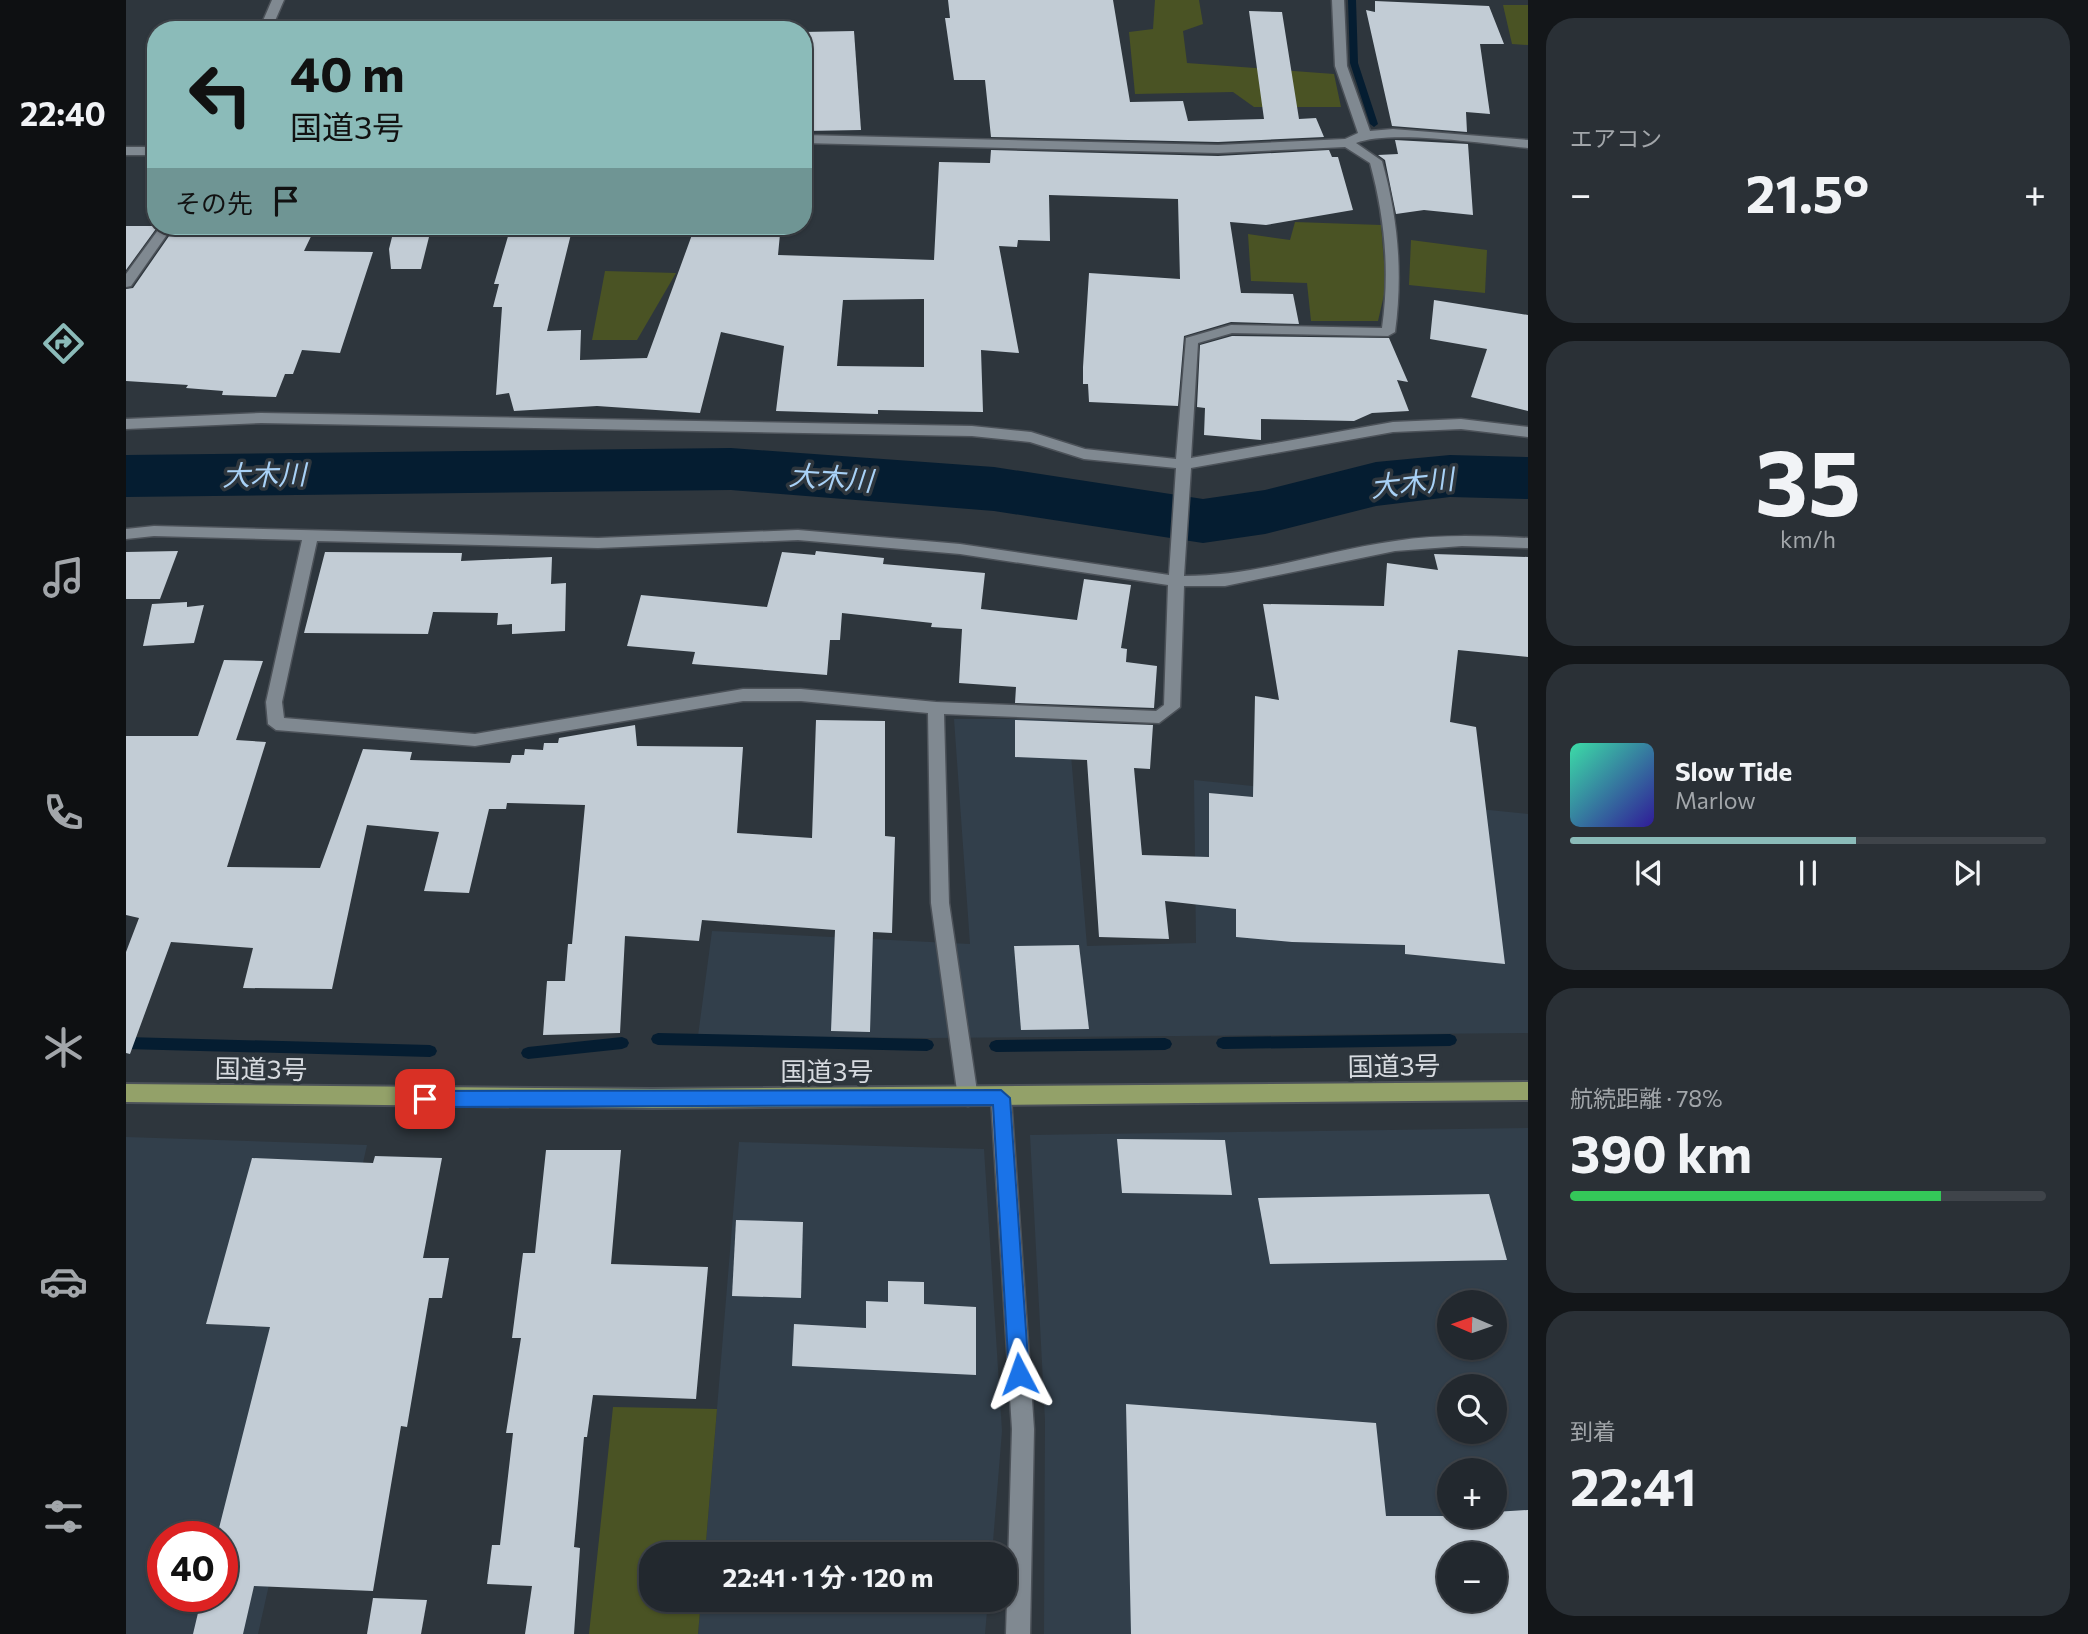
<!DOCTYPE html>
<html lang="ja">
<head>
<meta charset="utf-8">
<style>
  :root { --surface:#22282e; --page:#2a3036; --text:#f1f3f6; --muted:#a2a6aa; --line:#3f444a; --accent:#8bbbb9 }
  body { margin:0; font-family:Commissioner,"Noto Sans JP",sans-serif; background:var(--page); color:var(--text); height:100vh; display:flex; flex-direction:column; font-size:26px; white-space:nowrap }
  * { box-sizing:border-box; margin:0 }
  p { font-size:23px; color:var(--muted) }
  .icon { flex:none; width:38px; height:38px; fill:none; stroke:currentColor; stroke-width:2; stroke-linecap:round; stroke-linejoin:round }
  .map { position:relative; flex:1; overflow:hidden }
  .details { display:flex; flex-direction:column; gap:18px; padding:18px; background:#131619; width:560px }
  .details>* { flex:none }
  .banner { position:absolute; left:21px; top:21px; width:665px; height:214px; border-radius:28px; box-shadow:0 2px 5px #0004,0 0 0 2px var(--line); background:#8bbbb9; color:#111; overflow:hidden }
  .needle { width:46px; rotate:272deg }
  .controls { position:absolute; left:1311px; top:1290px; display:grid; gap:14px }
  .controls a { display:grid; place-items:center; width:70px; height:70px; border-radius:50%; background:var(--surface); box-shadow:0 2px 5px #0004,0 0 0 2px var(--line); font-size:35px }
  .speed { position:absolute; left:21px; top:1521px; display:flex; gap:14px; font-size:35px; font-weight:700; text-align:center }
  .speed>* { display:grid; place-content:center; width:91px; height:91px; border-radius:50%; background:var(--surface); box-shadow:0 2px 5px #0004,0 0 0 2px var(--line); line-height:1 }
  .speed .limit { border:10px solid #d22; background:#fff; color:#111 }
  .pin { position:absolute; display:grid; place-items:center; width:60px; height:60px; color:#fff; margin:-30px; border-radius:14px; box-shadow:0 4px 10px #0006 }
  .me { position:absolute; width:77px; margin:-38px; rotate:356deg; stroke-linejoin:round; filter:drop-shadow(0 0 5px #0008) }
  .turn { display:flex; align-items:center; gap:24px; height:147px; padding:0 28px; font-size:32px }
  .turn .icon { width:91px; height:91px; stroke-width:2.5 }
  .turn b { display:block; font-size:49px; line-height:60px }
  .then { display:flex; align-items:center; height:66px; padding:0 28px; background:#0003; gap:14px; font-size:26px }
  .big { font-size:52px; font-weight:700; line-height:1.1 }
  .details .card { flex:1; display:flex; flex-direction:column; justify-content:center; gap:10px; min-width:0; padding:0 24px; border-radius:28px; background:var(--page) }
  .details .dial { align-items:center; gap:0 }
  .dial b { font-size:91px; line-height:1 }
  .song { display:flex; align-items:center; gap:21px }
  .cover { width:84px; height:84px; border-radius:10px; background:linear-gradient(135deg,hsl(160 70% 55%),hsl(250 70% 35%)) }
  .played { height:7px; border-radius:4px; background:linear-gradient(90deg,var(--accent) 60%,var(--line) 60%) }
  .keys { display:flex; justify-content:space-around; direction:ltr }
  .heat { display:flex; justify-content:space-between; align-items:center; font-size:38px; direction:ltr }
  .charge { height:10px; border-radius:5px; background:linear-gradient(90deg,#34c759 78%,var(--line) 0) }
  .trip { position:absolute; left:513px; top:1542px; width:378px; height:70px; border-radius:28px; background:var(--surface); box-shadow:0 2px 5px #0004,0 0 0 2px var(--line); font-weight:700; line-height:70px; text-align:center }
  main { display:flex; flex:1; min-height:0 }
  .tabs { display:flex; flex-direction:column; width:126px; justify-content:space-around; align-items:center; background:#0e1012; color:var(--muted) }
  .tabs .icon { width:49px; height:49px }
  .tabs .on { color:var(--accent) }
  .tabs b { font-size:32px; color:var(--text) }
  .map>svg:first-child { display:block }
  .built { fill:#323f4b; fill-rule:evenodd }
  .green { fill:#4a5324 }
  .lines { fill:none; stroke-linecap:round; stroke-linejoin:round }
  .stream { fill:#051d31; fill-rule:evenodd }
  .river { fill:#051d31; fill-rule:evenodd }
  .building { fill:#c2ccd5; fill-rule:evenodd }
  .minor-casing { stroke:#4c5259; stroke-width:3 }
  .tertiary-casing { stroke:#4c5259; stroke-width:3 }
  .trunk-casing { stroke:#4c5259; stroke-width:4 }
  .minor { fill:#808991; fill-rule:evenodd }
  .tertiary { fill:#808991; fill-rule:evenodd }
  .trunk { fill:#93a169; fill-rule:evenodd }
  .route { fill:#1a73e8; stroke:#114b97; stroke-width:2 }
  .labels { text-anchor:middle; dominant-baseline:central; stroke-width:7; stroke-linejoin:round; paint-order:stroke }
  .street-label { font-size:26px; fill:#d7dbe0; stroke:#2e363d }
  .water-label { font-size:28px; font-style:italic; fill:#a8d1f6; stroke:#2e363d }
</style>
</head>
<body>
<main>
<nav class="tabs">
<b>22:40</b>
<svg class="icon on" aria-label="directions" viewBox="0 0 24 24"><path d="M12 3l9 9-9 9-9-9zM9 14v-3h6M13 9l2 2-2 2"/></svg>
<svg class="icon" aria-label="music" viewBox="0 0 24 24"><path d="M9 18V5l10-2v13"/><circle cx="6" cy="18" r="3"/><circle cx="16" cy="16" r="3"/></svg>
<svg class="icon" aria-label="phone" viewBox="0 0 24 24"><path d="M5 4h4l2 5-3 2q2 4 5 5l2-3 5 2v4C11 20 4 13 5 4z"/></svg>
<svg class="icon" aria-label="climate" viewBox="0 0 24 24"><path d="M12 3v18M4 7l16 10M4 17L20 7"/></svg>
<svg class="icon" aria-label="car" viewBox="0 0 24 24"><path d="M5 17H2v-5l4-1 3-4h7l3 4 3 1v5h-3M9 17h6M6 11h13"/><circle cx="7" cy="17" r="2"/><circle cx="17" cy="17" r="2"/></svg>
<svg class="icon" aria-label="filters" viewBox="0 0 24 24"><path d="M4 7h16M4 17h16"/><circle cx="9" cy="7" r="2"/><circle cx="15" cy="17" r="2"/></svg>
</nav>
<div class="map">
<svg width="1402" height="1634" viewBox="0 0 1402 1634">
  <rect width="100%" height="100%" fill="#2e363d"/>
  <g class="built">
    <polygon points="828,719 942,719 961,946 1070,943 1068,780 1402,814 1402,1033 801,1038 572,1036 586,931 844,944"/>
    <path d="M1402 1128V1634H918L919 1420 904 1135ZM1323 1302H1368V1348H1323ZM1323 1386H1368V1432H1323ZM1323 1470H1368V1516H1323ZM1323 1554H1368V1600H1323Z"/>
    <path d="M0 1137 241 1145 132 1634H0ZM37 1536H96V1596H37Z"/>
    <polygon points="613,1142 858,1149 876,1431 866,1554 579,1554"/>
    <polygon points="575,1600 862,1600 859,1634 572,1634"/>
  </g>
  <g class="green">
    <polygon points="1029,0 1073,0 1077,24 1057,31 1061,63 1208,74 1215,107 1128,107 1107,92 1009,94 1003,32 1027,29"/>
    <polygon points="1377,5 1402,5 1402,45 1386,44"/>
    <polygon points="1169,222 1255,225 1260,286 1252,321 1185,321 1181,283 1125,281 1122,234 1164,240"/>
    <polygon points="1285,240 1361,250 1359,293 1283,285"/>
    <polygon points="479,271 550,273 511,340 466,340"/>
    <polygon points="487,1407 591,1409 579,1554 525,1554 525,1600 575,1600 572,1634 463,1634"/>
  </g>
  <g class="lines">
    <g class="stream">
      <polygon points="1222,0 1230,0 1232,63 1252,124 1248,127 1244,124 1224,63"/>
      <polygon points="532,1033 801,1039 806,1041 808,1045 806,1049 801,1051 532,1045 527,1043 525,1039 527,1035"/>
      <polygon points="1324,1034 1329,1036 1331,1040 1329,1044 1324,1046 1097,1049 1092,1047 1090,1043 1092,1039 1097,1037"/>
      <polygon points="0,1037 304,1045 309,1047 311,1051 309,1055 304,1057 0,1049"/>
      <polygon points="496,1037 501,1039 503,1043 501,1047 496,1049 402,1059 397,1057 395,1053 397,1049 402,1047"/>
      <polygon points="1039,1038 1044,1040 1046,1044 1044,1048 1039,1050 870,1052 865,1050 863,1046 865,1042 870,1040"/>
    </g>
    <polygon class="river" points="605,448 868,467 1077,499 1139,490 1250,462 1324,455 1402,457 1402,499 1324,497 1250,506 1139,534 1077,543 868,511 605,490 0,497 0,455"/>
  </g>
  <g class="building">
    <polygon points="822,0 987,0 1004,102 1057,101 1062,121 1138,119 1123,11 1156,12 1173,119 1190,118 1198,137 1092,142 865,137 859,80 828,80 819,18 824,18"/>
    <polygon points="1249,1 1363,6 1378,44 1354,44 1364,114 1340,112 1341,132 1266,126 1240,10 1249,12"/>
    <polygon points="728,31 735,130 679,131 677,32"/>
    <polygon points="1269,140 1342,144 1347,215 1298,210 1270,214 1259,160 1252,155 1272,154"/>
    <path d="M865 150 1092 156 1203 150 1206 157H1212L1227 210 1140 225 1104 222 1115 293 1167 294 1173 324 1105 322 1058 336 1052 406 963 402 962 384H957V367L963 273 1054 279 1052 199 923 195 924 241 892 240 891 247 873 246 893 353 855 350 857 412 752 410V414L650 411 658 346 595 332 574 413 471 406 388 411 383 393 370 395 376 307H367L373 284H368L385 226H435L434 230H446L421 331 455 330 454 360 521 358 567 232H576L577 226H650L649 234H654L652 255 808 260 813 162 864 163ZM798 299V367L711 366 717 300Z"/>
    <polygon points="0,226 32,226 0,270"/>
    <polygon points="50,226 190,226 178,251 247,252 214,353 176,350 167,374 159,374 150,397 96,395 97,391 60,388 62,385 0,381 0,289 7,288"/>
    <polygon points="267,233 304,233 295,269 265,269 263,249"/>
    <polygon points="1308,300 1402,315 1402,411 1345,397 1361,349 1304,339"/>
    <polygon points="1106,336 1263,338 1282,382 1271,380 1283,411 1246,413 1228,421 1135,419 1135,440 1078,435 1079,408 1071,407 1074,345"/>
    <polygon points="52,551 34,599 0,599 0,552"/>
    <polygon points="690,551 758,558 757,564 859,573 855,609 951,620 958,579 1005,585 995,648 1001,649 1000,662 1031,666 1028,708 889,703 890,687 833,683 836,629 805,627 806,623 716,613 714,640 704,640 701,675 566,664 569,652 501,646 515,595 641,607 656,552 689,555"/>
    <polygon points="199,552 336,553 335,561 426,557 425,584 440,583 439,631 386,634 386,624 371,625 372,613 307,612 302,634 178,633"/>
    <polygon points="1308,554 1402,557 1402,657 1332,650 1324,722 1350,727 1379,964 1279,954 1279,945 1166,942 1110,937 1110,909 1039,901 1043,939 973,937 961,760 889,757 889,720 1027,725 1024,769 1008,768 1016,855 1083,857 1083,793 1127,797 1129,696 1153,700 1137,604 1258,606 1261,563 1312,570"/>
    <polygon points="61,602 61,607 78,605 68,643 17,646 26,604"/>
    <polygon points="98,660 137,661 110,740 140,742 101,867 194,868 237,749 286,752 284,760 384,763 386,755 398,755 399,749 417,750 418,743 432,743 433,738 509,725 511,746 617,747 611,833 686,838 690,720 759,721 759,836 769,837 766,933 747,932 744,1032 705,1031 709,930 576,920 573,941 499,936 494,1033 417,1035 421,981 439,981 442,944 446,944 459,805 381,803 380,809 363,809 343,893 298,891 313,832 241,825 206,989 117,988 127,948 45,942 4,1054 0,1053 0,952 13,918 0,915 0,736 72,736"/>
    <polygon points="953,945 963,1029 895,1030 888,946"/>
    <polygon points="991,1139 1099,1140 1106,1195 996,1193"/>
    <polygon points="420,1150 495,1150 485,1264 582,1267 570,1399 467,1395 461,1437 458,1437 448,1547 454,1548 448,1634 399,1634 406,1586 361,1584 366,1545 374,1545 387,1433 380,1433 395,1338 386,1338 397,1253 409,1253"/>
    <polygon points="249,1156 316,1158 297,1258 323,1258 316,1298 303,1298 281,1427 275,1426 247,1591 128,1586 117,1634 67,1634 76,1596 96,1596 96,1536 91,1536 144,1327 80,1324 126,1158 247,1163"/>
    <polygon points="1363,1194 1381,1260 1144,1264 1132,1198"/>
    <polygon points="610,1220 677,1222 675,1298 606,1296"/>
    <polygon points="762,1281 798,1282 798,1304 850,1307 850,1375 666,1366 668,1324 740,1328 740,1301 762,1302"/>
    <path d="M1000 1404 1250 1423 1260 1516H1368V1512L1402 1510V1634H1005ZM1323 1554H1368V1600H1323Z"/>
    <polygon points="247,1598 301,1600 295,1634 241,1634"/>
  </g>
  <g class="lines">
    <g class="minor-casing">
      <g id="minor">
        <polygon points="146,0 158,0 145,30 133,30"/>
        <path d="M1206 0H1218L1221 66 1244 131 1267 129 1402 140V148C1362 144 1264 129 1230 143L1256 161C1272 218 1277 273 1269 332L1262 336 1106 333 1072 343 1065 458 1267 422 1335 419 1402 427V437L1335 429 1267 432 1065 468 1058 576C1131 576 1197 551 1269 541 1313 534 1358 536 1402 538V548L1336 546 1269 551 1099 586H1058L1054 707 1033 723 818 714 823 903 852 1098 849 1104 842 1106 835 1104 832 1098 805 903 802 713 675 701H617L349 746 150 730 142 724 140 702 176 540 28 536 0 539V529L28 526 472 538 672 530 834 544 1043 575 1050 468 958 459 904 442 846 436 135 423 0 429V419L135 413 846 426 905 432 959 449 1050 459 1060 338 1105 325 1256 328C1264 271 1259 218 1244 163L1219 147 1092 153 677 143V135L1092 145 1219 139 1232 133 1209 66ZM672 540 834 554 1042 585 1038 705 1030 711 810 702 675 689H617L349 734 158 718 156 702 191 541 472 548Z"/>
        <rect x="0" y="147" width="30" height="8"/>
        <polygon points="35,226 47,226 5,286 0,287 0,274"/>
      </g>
    </g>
    <g class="tertiary-casing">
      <polygon id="tertiary" points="875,1090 882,1092 885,1098 908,1429 904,1634 880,1634 886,1429 865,1098 868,1092"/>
    </g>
    <g class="trunk-casing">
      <polygon id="trunk" points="1402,1082 1402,1100 526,1108 0,1102 0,1084 526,1089"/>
    </g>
    <use href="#minor" class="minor"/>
    <use href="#tertiary" class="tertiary"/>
    <use href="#trunk" class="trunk"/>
  </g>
  <polygon class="route" points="875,1090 884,1098 903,1374 900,1380 893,1383 886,1380 883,1374 867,1105 299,1107 290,1099 299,1091"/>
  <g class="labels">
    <g class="street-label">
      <text transform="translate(1268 1065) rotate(-1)">国道3号</text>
      <text transform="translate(135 1068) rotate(1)">国道3号</text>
      <text x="701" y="1070">国道3号</text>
    </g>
    <g class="water-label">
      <text transform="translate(138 474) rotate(-1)">大木川</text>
      <text transform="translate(705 477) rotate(4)">大木川</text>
      <text transform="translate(1286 482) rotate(-6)">大木川</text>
    </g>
  </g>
</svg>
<div class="controls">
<a><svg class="needle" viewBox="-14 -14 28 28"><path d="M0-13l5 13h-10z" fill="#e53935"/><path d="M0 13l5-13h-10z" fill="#a2a6aa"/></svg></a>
<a><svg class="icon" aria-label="search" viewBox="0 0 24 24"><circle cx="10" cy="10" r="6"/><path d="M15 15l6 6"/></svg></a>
<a>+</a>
<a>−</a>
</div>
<div class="speed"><div class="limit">40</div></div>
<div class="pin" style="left:299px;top:1099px;background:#d93025"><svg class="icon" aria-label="arrive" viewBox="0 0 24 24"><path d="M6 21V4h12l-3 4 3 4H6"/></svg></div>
<svg class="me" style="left:893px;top:1374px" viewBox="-20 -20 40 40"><path d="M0-17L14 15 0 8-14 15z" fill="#1a73e8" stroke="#fff" stroke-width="4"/></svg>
<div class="trip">22:41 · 1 分 · 120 m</div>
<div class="banner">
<div class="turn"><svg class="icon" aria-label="left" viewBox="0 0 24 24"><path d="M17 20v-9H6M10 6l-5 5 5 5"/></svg><div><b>40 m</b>国道3号</div></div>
<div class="then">その先<svg class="icon" aria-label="arrive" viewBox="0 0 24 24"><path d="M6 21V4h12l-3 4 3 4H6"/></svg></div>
</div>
</div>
<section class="details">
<div class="card"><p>エアコン</p>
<div class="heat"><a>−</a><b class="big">21.5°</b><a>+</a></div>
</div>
<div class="card dial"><b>35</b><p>km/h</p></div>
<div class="card">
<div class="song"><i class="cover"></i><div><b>Slow Tide</b><p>Marlow</p></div></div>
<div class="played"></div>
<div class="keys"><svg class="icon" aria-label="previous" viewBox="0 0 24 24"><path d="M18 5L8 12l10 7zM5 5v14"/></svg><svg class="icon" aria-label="pause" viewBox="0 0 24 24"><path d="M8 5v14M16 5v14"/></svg><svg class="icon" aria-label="next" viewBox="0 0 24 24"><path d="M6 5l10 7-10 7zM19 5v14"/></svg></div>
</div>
<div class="card"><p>航続距離 · 78%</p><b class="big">390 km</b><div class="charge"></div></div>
<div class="card"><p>到着</p><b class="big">22:41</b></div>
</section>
</main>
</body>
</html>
